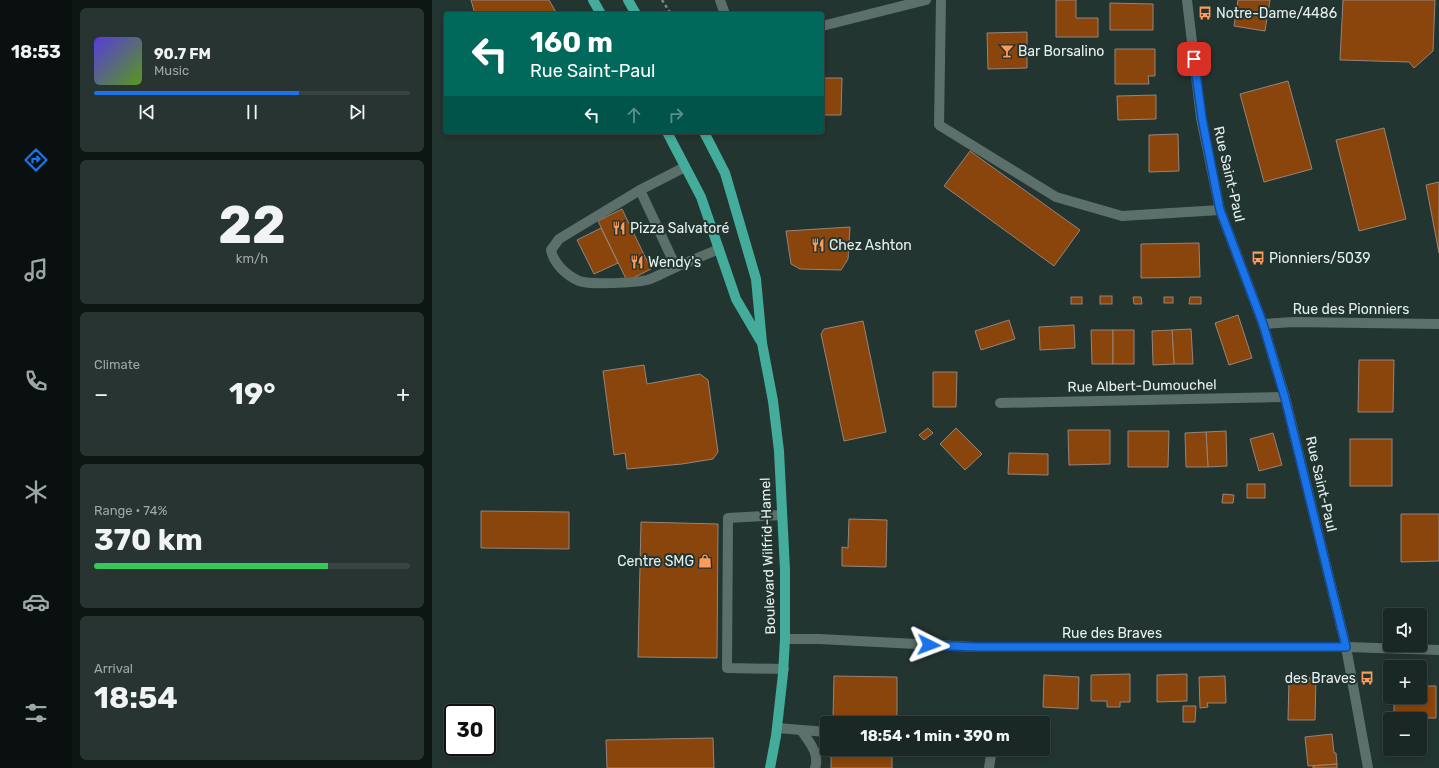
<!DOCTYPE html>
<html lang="en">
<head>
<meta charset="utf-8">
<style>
  :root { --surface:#1a2825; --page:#273432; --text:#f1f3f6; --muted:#9fa6a7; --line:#384442; --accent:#1a73e8 }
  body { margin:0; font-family:Rubik,sans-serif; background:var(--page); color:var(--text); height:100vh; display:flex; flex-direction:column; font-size:15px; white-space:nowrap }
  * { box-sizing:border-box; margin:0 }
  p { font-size:13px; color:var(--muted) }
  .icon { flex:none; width:22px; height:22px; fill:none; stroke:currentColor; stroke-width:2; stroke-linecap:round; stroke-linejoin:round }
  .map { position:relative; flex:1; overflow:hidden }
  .panel { display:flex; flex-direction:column; gap:8px; padding:8px; background:#0e1614; width:360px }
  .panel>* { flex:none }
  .guide { position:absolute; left:12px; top:12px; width:380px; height:122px; border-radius:4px; box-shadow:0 2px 6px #0003,0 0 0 1px var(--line); background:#00695c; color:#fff; overflow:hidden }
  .fabs { position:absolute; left:951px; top:608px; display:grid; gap:8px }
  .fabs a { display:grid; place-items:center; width:44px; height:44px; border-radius:4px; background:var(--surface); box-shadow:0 2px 6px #0003,0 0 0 1px var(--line); font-size:20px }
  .speed { position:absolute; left:12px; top:704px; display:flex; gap:8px; font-size:20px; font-weight:700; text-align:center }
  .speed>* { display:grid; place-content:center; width:52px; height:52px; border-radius:50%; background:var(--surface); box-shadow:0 2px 6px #0003,0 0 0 1px var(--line); line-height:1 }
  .speed .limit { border:2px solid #111; border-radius:6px; background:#fff; color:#111 }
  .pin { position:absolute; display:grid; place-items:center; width:34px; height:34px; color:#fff; margin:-17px; border-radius:8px; box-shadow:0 2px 6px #0006 }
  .me { position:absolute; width:44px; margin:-22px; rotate:93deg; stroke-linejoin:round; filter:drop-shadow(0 0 3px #0008) }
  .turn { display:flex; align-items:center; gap:14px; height:84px; padding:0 20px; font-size:18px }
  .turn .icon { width:52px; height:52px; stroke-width:2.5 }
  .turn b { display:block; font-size:28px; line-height:34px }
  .lanes { display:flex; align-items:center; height:38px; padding:0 20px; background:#0003; justify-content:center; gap:20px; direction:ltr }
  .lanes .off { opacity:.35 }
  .big { font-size:30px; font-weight:700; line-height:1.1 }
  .panel .tile { flex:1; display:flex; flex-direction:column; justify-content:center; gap:6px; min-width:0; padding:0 14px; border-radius:6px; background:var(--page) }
  .panel .dial { align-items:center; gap:0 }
  .dial b { font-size:52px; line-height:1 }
  .song { display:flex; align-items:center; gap:12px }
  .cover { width:48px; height:48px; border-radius:6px; background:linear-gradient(135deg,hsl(250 70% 55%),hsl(90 70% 35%)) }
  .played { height:4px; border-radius:2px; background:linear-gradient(90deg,var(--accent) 65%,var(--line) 65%) }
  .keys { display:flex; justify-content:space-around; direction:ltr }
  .heat { display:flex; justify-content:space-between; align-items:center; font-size:22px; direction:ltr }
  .charge { height:6px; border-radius:3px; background:linear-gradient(90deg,#34c759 74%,var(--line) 0) }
  .trip { position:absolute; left:388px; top:716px; width:230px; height:40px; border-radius:4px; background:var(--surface); box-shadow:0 2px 6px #0003,0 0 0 1px var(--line); font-weight:700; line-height:40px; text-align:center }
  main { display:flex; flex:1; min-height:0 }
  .menu { display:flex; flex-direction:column; width:72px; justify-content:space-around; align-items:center; background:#0a100f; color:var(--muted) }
  .menu .icon { width:28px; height:28px }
  .menu .on { color:var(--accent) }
  .menu b { font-size:18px; color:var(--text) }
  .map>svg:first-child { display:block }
  .building { fill:#8a450c; stroke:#95847b }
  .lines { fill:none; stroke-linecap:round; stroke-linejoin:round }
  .path { stroke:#798885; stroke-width:2.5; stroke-dasharray:3 3; stroke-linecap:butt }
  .minor { stroke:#5c706b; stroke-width:10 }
  .major { stroke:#43ac9a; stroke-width:10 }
  .route-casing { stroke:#114b97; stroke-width:10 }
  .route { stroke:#1a73e8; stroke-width:7 }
  .labels { text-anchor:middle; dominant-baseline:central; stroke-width:4; stroke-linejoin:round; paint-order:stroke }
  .poi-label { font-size:14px; fill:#e6f1ee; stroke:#233531; text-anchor:start }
  .street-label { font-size:14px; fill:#e6f1ee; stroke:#233531 }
</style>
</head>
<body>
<main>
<nav class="menu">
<b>18:53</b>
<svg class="icon on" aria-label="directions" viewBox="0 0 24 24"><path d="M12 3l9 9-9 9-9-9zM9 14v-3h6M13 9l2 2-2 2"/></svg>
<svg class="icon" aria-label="music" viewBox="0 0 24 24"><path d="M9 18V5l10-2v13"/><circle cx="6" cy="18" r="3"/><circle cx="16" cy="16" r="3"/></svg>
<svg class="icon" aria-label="phone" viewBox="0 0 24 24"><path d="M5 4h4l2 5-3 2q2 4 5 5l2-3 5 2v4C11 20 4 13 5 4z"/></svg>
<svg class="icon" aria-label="climate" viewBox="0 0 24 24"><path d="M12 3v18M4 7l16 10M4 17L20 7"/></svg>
<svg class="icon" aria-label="car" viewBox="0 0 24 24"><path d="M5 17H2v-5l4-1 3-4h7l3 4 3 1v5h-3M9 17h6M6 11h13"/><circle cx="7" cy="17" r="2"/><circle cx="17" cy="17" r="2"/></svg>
<svg class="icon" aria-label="filters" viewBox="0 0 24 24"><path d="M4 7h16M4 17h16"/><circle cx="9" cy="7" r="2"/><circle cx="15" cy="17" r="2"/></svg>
</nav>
<section class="panel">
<div class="tile">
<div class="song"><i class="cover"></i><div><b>90.7 FM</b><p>Music</p></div></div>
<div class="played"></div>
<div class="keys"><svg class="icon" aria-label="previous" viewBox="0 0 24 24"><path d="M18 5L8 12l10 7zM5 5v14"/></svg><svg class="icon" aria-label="pause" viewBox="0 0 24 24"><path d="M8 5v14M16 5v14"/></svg><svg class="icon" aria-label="next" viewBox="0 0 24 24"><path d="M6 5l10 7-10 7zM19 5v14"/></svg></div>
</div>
<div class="tile dial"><b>22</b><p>km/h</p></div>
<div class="tile"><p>Climate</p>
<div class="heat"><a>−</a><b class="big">19°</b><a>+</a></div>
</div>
<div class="tile"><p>Range · 74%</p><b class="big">370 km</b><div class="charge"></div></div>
<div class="tile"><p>Arrival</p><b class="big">18:54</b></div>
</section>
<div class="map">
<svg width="1007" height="768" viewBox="0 0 1007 768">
  <rect width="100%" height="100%" fill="#233531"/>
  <g class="building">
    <polygon points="39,0 117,0 125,14 43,14"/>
    <polygon points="624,0 644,0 644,18 666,18 666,37 624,37"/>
    <polygon points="806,0 838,0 833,31 802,26"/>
    <polygon points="911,0 1003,0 1001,51 982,68 977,62 908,60"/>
    <polygon points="678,3 721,4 721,30 678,30"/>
    <polygon points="595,32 595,68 556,69 555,33"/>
    <polygon points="683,49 723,49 723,76 716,76 717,84 683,84"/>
    <polygon points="390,78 410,78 409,115 390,115"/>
    <polygon points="856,81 880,169 832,182 808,94"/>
    <polygon points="724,95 724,119 686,120 685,96"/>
    <polygon points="952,128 974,219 927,231 904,140"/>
    <polygon points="746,134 747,171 717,172 717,135"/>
    <polygon points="538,151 648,230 622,266 512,186"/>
    <polygon points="1007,182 1007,253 994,185"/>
    <polygon points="190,209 219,269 195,281 166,221"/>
    <polygon points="418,227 416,259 409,270 368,269 359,264 354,231"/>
    <polygon points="169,228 186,263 162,274 145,240"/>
    <polygon points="767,243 768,277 709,278 709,244"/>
    <rect x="668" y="296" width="12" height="8"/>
    <rect x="639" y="297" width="11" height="7"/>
    <polygon points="701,297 709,297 710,304 702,304"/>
    <rect x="732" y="297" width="9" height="6"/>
    <polygon points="758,297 769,297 769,304 757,304"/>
    <polygon points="806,315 820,358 797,365 783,323"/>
    <polygon points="577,320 583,339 549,350 543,331"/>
    <polygon points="431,321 454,432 412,441 389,334 392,329"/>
    <polygon points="642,325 643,348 608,350 607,327"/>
    <polygon points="759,329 761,364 742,364 740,330"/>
    <polygon points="659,330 681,330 681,364 660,364"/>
    <rect x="681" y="330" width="21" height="34"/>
    <polygon points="740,330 742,364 721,365 720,331"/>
    <polygon points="927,360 962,360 961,412 926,412"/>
    <polygon points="212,365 215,384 268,374 276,380 286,452 281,459 250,464 195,469 193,453 182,455 171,371"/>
    <polygon points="501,372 525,372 524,407 501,407"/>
    <polygon points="496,428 501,433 492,440 487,435"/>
    <polygon points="524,428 550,454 533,470 508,444"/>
    <polygon points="636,430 678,430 678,464 637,465"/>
    <polygon points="696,431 737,431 736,467 696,467"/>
    <polygon points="794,431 795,466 776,467 774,432"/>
    <polygon points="774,432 776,467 754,467 753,433"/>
    <polygon points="841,433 850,465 827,471 818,439"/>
    <rect x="918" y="439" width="42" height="47"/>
    <polygon points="577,453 616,454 616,475 576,474"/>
    <rect x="815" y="484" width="18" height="14"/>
    <polygon points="791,494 802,495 801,503 790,503"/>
    <polygon points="49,511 137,512 137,549 49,548"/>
    <polygon points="969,514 1007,514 1007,561 969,562"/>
    <polygon points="417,519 455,520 454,567 410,566 410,547 416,548"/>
    <polygon points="209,522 286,524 285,658 206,657"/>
    <polygon points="698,674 698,702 688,702 688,707 675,707 675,701 659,701 659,675"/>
    <polygon points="755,674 755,701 725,702 725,675"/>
    <polygon points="612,675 647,677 646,709 611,707"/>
    <polygon points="402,676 465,677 465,719 401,718"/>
    <polygon points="793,676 794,703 775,703 776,707 768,708 767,677"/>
    <polygon points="857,678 884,678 883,720 856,720"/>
    <polygon points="988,686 1004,686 1004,718 962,718 962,697 988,697"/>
    <polygon points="751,706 764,706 763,722 751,722"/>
    <polygon points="900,734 902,753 904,753 905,764 876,766 873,737"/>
    <polygon points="281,738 282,768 175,768 174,740"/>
    <rect x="399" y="749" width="61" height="19"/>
    <polygon points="905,764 905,768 881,768 881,766"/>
  </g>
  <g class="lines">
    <polyline class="path" points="230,0 239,14"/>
    <g class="minor">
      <polyline points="288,0 293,14"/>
      <polyline points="509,0 507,125 624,197 690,216 788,210"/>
      <polyline points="755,0 769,118 788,210 831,324 853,397 914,647 936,768"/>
      <polyline points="390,26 494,0"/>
      <polyline points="208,190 244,267 287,249"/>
      <path d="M244 267C234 271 225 277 215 280 203 283 158 285 147 281 134 275 122 264 119 250L127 239 208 190 253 167"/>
      <polyline points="831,324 861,322 1007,324"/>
      <polyline points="568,403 853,397"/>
      <polyline points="350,515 296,518 295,668 352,669"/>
      <polyline points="353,639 387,639 543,647 914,647 1007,650"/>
      <polyline points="345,728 395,732"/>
      <path d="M369 730C377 742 388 753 383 768"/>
      <polyline points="557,768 560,749"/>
    </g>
    <g class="major">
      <polyline points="161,0 169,14"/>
      <polyline points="196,0 204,14"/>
      <polyline points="235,132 269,197 304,299 328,340"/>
      <polyline points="272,132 293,173 324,279 330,343 341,401 347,451 353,570 353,639 351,674 344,736 338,768"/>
    </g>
  </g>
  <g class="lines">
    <g class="route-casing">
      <polyline id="route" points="497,645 544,647 914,647 853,398 831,324 788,210 770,118 762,59"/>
    </g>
    <use href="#route" class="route"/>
  </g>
  <defs>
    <g id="bus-bare" transform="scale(1.08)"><path d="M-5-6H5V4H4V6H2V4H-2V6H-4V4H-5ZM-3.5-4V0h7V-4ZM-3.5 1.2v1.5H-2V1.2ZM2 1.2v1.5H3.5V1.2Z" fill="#ff9b5a" stroke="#233531" stroke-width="2.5" paint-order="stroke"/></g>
    <g id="bar-bare" transform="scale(1.08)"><path d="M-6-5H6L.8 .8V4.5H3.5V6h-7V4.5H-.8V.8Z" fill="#ff9b5a" stroke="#233531" stroke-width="2.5" paint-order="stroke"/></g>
    <g id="restaurant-bare" transform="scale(1.08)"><path d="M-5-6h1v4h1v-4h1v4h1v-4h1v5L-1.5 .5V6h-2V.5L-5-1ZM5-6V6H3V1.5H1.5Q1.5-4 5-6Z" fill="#ff9b5a" stroke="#233531" stroke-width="2.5" paint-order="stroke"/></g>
    <g id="shop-bare" transform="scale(1.08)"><path d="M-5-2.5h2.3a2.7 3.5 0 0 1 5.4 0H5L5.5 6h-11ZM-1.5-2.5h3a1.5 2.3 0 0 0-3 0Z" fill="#ff9b5a" stroke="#233531" stroke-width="2.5" paint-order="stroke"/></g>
  </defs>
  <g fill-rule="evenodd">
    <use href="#bus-bare" x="773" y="13"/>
    <use href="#bar-bare" x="575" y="51"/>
    <use href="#restaurant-bare" x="187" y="228"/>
    <use href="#restaurant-bare" x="386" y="245"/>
    <use href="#bus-bare" x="826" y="258"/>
    <use href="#restaurant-bare" x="205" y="262"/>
    <use href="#shop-bare" x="273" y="561"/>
    <use href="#bus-bare" x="935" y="678"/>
  </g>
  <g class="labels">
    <g class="poi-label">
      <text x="784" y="13">Notre-Dame/4486</text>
      <text x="586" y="51">Bar Borsalino</text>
      <text x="198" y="228">Pizza Salvatoré</text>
      <text x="397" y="245">Chez Ashton</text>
      <text x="837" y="258">Pionniers/5039</text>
      <text x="216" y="262">Wendy's</text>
      <text x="262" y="561" text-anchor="end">Centre SMG</text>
      <text x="924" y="678" text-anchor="end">des Braves</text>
    </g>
    <g class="street-label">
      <text transform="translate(797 174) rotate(77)">Rue Saint-Paul</text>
      <text x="919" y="309">Rue des Pionniers</text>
      <text transform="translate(710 386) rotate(-1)">Rue Albert-Dumouchel</text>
      <text transform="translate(889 484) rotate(77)">Rue Saint-Paul</text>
      <text transform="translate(336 556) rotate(-92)">Boulevard Wilfrid-Hamel</text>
      <text x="680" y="633">Rue des Braves</text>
    </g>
  </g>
</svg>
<div class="fabs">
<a><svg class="icon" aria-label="sound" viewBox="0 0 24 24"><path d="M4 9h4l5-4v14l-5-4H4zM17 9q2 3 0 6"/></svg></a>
<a>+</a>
<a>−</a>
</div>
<div class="speed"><div class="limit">30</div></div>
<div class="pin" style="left:762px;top:59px;background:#d93025"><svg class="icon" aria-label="arrive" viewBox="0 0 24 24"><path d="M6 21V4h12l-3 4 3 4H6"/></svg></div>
<svg class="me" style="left:497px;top:645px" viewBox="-20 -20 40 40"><path d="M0-17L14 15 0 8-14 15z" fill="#1a73e8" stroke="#fff" stroke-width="4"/></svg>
<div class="trip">18:54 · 1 min · 390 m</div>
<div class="guide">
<div class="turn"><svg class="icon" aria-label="left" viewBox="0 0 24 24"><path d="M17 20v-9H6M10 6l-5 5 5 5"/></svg><div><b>160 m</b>Rue Saint-Paul</div></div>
<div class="lanes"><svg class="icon" aria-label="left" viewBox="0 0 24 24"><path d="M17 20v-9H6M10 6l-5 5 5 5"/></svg><svg class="icon off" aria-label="ahead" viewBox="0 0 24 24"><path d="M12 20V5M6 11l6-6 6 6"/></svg><svg class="icon off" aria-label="right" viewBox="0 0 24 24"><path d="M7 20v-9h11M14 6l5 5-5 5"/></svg></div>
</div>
</div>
</main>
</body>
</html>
